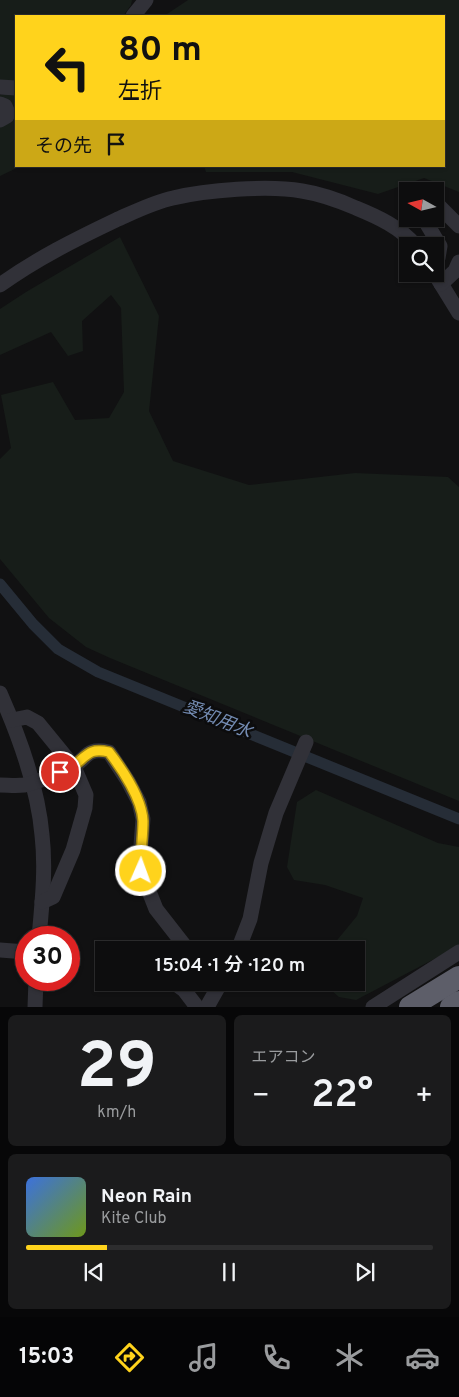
<!DOCTYPE html>
<html lang="ja">
<head>
<meta charset="utf-8">
<style>
  :root { --surface:#0d0d0e; --page:#1b1b1c; --text:#f1f3f6; --muted:#9a9c9e; --line:#2d2d2e; --accent:#ffd31c }
  body { margin:0; font-family:Overpass,"Noto Sans JP",sans-serif; background:var(--page); color:var(--text); height:100vh; display:flex; flex-direction:column; font-size:19px; white-space:nowrap }
  * { box-sizing:border-box; margin:0 }
  p { font-size:16px; color:var(--muted) }
  .icon { flex:none; width:28px; height:28px; fill:none; stroke:currentColor; stroke-width:2; stroke-linecap:round; stroke-linejoin:round }
  .map { position:relative; height:1007px; overflow:hidden }
  .side { display:flex; flex-direction:column; gap:8px; padding:8px; background:#070708; flex:1 }
  .side>* { flex:none }
  .top-card { position:absolute; left:15px; top:15px; width:430px; height:152px; border-radius:0px; box-shadow:0 1px 4px #0004,0 0 0 1px var(--line); background:#ffd31c; color:#111; overflow:hidden }
  .needle { width:32px; rotate:278deg }
  .fabs { position:absolute; left:399px; top:182px; display:grid; gap:10px }
  .fabs a { display:grid; place-items:center; width:45px; height:45px; border-radius:0px; background:var(--surface); box-shadow:0 1px 4px #0004,0 0 0 1px var(--line); font-size:25px }
  .speed { position:absolute; left:15px; top:926px; display:flex; gap:10px; font-size:25px; font-weight:700; text-align:center }
  .speed>* { display:grid; place-content:center; width:65px; height:65px; border-radius:50%; background:var(--surface); box-shadow:0 1px 4px #0004,0 0 0 1px var(--line); line-height:1 }
  .speed .limit { border:8px solid #d22; background:#fff; color:#111 }
  .pin { position:absolute; display:grid; place-items:center; width:42px; height:42px; color:#fff; margin:-21px; border:2px solid #fff; border-radius:50%; box-shadow:0 1px 5px #0007 }
  .me { position:absolute; width:55px; margin:-28px; rotate:2deg; stroke-linejoin:round; filter:drop-shadow(0 0 4px #0008) }
  .turn { display:flex; align-items:center; gap:18px; height:105px; padding:0 20px; font-size:22px }
  .turn .icon { width:65px; height:65px; stroke-width:2.5 }
  .turn b { display:block; font-size:35px; line-height:42px }
  .then { display:flex; align-items:center; height:48px; padding:0 20px; background:#0003; gap:10px; font-size:19px }
  .big { font-size:38px; font-weight:600; line-height:1.1 }
  .side .widget { flex:1; display:flex; flex-direction:column; justify-content:center; gap:8px; min-width:0; padding:0 18px; border-radius:8px; background:var(--page) }
  .side .dial { align-items:center; gap:0 }
  .dial b { font-size:65px; line-height:1 }
  .song { display:flex; align-items:center; gap:15px }
  .cover { width:60px; height:60px; border-radius:8px; background:linear-gradient(135deg,hsl(220 70% 55%),hsl(80 70% 35%)) }
  .played { height:5px; border-radius:2px; background:linear-gradient(90deg,var(--accent) 20%,var(--line) 20%) }
  .keys { display:flex; justify-content:space-around; direction:ltr }
  .heat { display:flex; justify-content:space-between; align-items:center; font-size:28px; direction:ltr }
  .side .tiles { flex:1; display:grid; gap:8px; grid-template-columns:1fr 1fr }
  .widget:last-child { grid-column:span 2 }
  .trip { position:absolute; left:95px; top:941px; width:270px; height:50px; border-radius:0px; background:var(--surface); box-shadow:0 1px 4px #0004,0 0 0 1px var(--line); font-weight:600; line-height:50px; text-align:center }
  .tabs { display:flex; height:80px; justify-content:space-around; align-items:center; background:#050506; color:var(--muted) }
  .tabs .icon { width:35px; height:35px }
  .tabs .active { color:var(--accent) }
  .tabs b { font-size:22px; color:var(--text) }
  .map>svg:first-child { display:block }
  .green { fill:#171d19 }
  .lines { fill:none; stroke-linecap:round; stroke-linejoin:round }
  .canal { stroke:#262d37; stroke-width:11 }
  .minor { stroke:#313138; stroke-width:15 }
  .highway { stroke:#5d5e69; stroke-width:22 }
  .route-casing { stroke:#a68912; stroke-width:12 }
  .route { stroke:#ffd31c; stroke-width:9 }
  .labels { text-anchor:middle; dominant-baseline:central; stroke-width:5; stroke-linejoin:round; paint-order:stroke }
  .water-label { font-size:18px; font-style:italic; fill:#748cb3; stroke:#0c0c0d }
</style>
</head>
<body>
<div class="map">
<svg width="459" height="1007" viewBox="0 0 459 1007">
  <rect width="100%" height="100%" fill="#111112"/>
  <g class="green">
    <polygon points="0,0 132,0 131,5 123,16 16,16 16,81 0,83"/>
    <polygon points="188,0 459,0 459,192 424,178 378,194 292,172 206,172 204,166 444,166 444,16 164,16"/>
    <polygon points="16,92 16,166 21,166 0,176 0,95"/>
    <polygon points="120,237 159,316 149,411 173,461 249,485 355,473 448,477 459,487 459,801 110,658 86,647 49,618 0,559 0,459 11,448 1,395 53,382 75,420 109,418 124,392 121,308 111,295 82,321 83,351 68,356 51,332 0,355 0,309 26,292"/>
    <polygon points="316,790 438,843 459,847 459,946 356,1000 339,997 323,983 356,982 356,950 329,950 357,916 363,898 325,885 294,880 287,867 297,802"/>
  </g>
  <g class="lines">
    <polyline class="canal" points="0,584 33,624 58,649 98,672 459,819"/>
    <g class="minor">
      <polyline points="133,16 146,0"/>
      <polyline points="0,87 16,88"/>
      <polyline points="0,104 5,106 8,113 7,116 0,120"/>
      <polyline points="435,202 459,226"/>
      <polyline points="424,219 440,246 438,258 435,261"/>
      <polyline points="435,274 459,313"/>
      <polyline points="441,284 455,271 459,262"/>
      <path d="M0 285C36 259 76 239 116 220 134 212 154 202 173 198 206 190 268 185 302 191 321 194 338 200 356 208 378 217 400 227 416 246"/>
      <path d="M0 693C19 736 38 788 42 835 46 869 42 903 39 938"/>
      <polyline points="12,720 27,717 38,723 74,767 86,795 85,808 73,850 53,897 42,902"/>
      <path d="M0 785C8 785 16 786 24 785 35 783 61 773 72 767 88 759 84 747 109 752L128 781 139 802 143 819 140 858 141 871 156 909 188 950"/>
      <polyline points="0,950 26,952"/>
      <polyline points="238,950 250,919 261,863 276,813 306,742"/>
      <polyline points="173,982 184,990 197,1007"/>
      <polyline points="35,1007 36,980"/>
      <polyline points="207,1007 221,982"/>
      <polyline points="373,1007 459,952"/>
    </g>
    <g class="highway">
      <polyline points="410,1007 459,977"/>
      <polyline points="451,1007 459,1002"/>
    </g>
  </g>
  <g class="lines">
    <g class="route-casing">
      <path id="route" d="M60 772C65 770 71 768 75 765 88 754 90 748 109 752 122 769 142 799 143 821 143 838 140 854 141 871"/>
    </g>
    <use href="#route" class="route"/>
  </g>
  <g class="labels">
    <g class="water-label">
      <text transform="translate(217 720) rotate(22)">愛知用水</text>
    </g>
  </g>
</svg>
<div class="fabs">
<a><svg class="needle" viewBox="-14 -14 28 28"><path d="M0-13l5 13h-10z" fill="#e53935"/><path d="M0 13l5-13h-10z" fill="#9a9c9e"/></svg></a>
<a><svg class="icon" aria-label="search" viewBox="0 0 24 24"><circle cx="10" cy="10" r="6"/><path d="M15 15l6 6"/></svg></a>
</div>
<div class="speed"><div class="limit">30</div></div>
<div class="pin" style="left:60px;top:772px;background:#d93025"><svg class="icon" aria-label="arrive" viewBox="0 0 24 24"><path d="M6 21V4h12l-3 4 3 4H6"/></svg></div>
<svg class="me" style="left:141px;top:871px" viewBox="-20 -20 40 40"><circle r="17" fill="#ffd31c" stroke="#fff" stroke-width="3"/><path d="M0-11L8 9 0 5-8 9z" fill="#fff"/></svg>
<div class="trip">15:04 · 1 分 · 120 m</div>
<div class="top-card">
<div class="turn"><svg class="icon" aria-label="left" viewBox="0 0 24 24"><path d="M17 20v-9H6M10 6l-5 5 5 5"/></svg><div><b>80 m</b>左折</div></div>
<div class="then">その先<svg class="icon" aria-label="arrive" viewBox="0 0 24 24"><path d="M6 21V4h12l-3 4 3 4H6"/></svg></div>
</div>
</div>
<section class="side">
<div class="tiles">
<div class="widget dial"><b>29</b><p>km/h</p></div>
<div class="widget"><p>エアコン</p>
<div class="heat"><a>−</a><b class="big">22°</b><a>+</a></div>
</div>
<div class="widget">
<div class="song"><i class="cover"></i><div><b>Neon Rain</b><p>Kite Club</p></div></div>
<div class="played"></div>
<div class="keys"><svg class="icon" aria-label="previous" viewBox="0 0 24 24"><path d="M18 5L8 12l10 7zM5 5v14"/></svg><svg class="icon" aria-label="pause" viewBox="0 0 24 24"><path d="M8 5v14M16 5v14"/></svg><svg class="icon" aria-label="next" viewBox="0 0 24 24"><path d="M6 5l10 7-10 7zM19 5v14"/></svg></div>
</div>
</div>
</section>
<nav class="tabs">
<b>15:03</b>
<svg class="icon active" aria-label="directions" viewBox="0 0 24 24"><path d="M12 3l9 9-9 9-9-9zM9 14v-3h6M13 9l2 2-2 2"/></svg>
<svg class="icon" aria-label="music" viewBox="0 0 24 24"><path d="M9 18V5l10-2v13"/><circle cx="6" cy="18" r="3"/><circle cx="16" cy="16" r="3"/></svg>
<svg class="icon" aria-label="phone" viewBox="0 0 24 24"><path d="M5 4h4l2 5-3 2q2 4 5 5l2-3 5 2v4C11 20 4 13 5 4z"/></svg>
<svg class="icon" aria-label="climate" viewBox="0 0 24 24"><path d="M12 3v18M4 7l16 10M4 17L20 7"/></svg>
<svg class="icon" aria-label="car" viewBox="0 0 24 24"><path d="M5 17H2v-5l4-1 3-4h7l3 4 3 1v5h-3M9 17h6M6 11h13"/><circle cx="7" cy="17" r="2"/><circle cx="17" cy="17" r="2"/></svg>
</nav>
</body>
</html>
